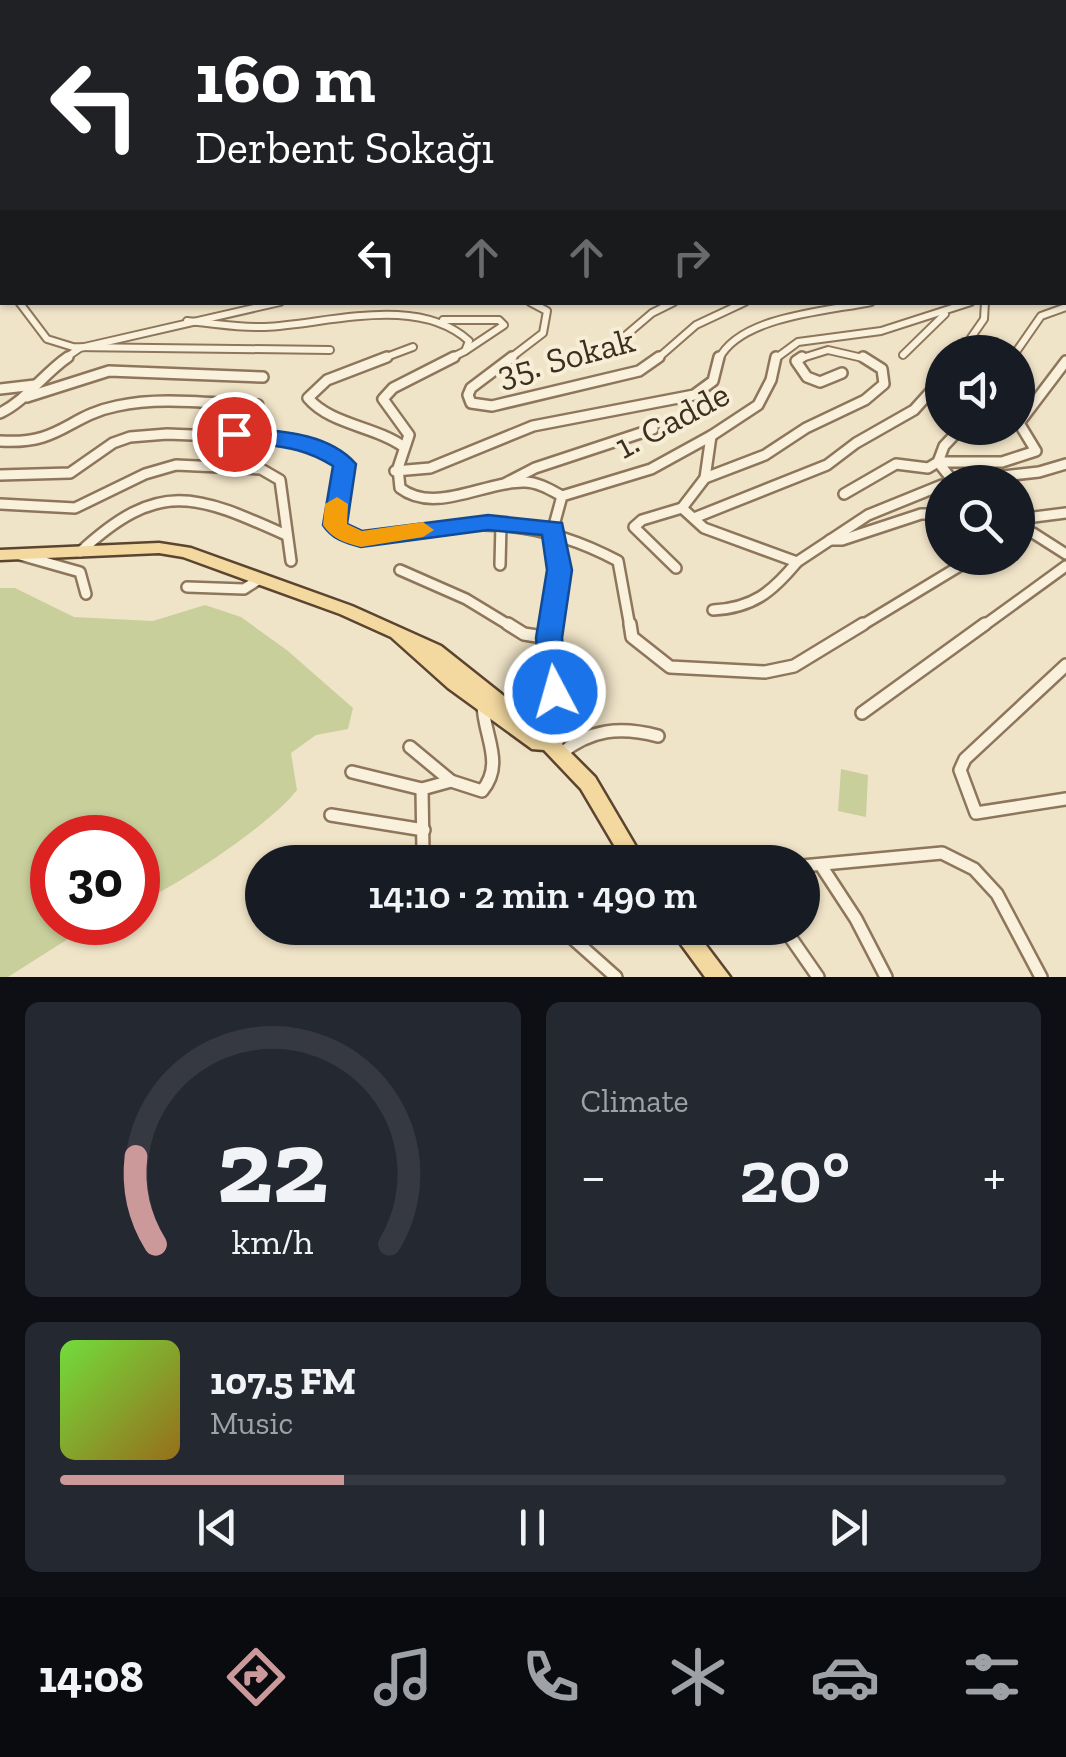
<!DOCTYPE html>
<html lang="en">
<head>
<meta charset="utf-8">
<style>
  :root { --surface:#171b24; --page:#242831; --text:#f1f3f6; --muted:#9ea1a6; --line:#363941; --accent:#cc999b }
  body { margin:0; font-family:"Zilla Slab",serif; background:var(--page); color:var(--text); height:100vh; display:flex; flex-direction:column; font-size:38px; white-space:nowrap }
  * { box-sizing:border-box; margin:0 }
  p { font-size:32px; color:var(--muted) }
  .icon { flex:none; width:55px; height:55px; fill:none; stroke:currentColor; stroke-width:2; stroke-linecap:round; stroke-linejoin:round }
  .map { position:relative; height:977px; overflow:hidden }
  .panel { display:flex; flex-direction:column; gap:25px; padding:25px; background:#0d0f14; flex:1 }
  .panel>* { flex:none }
  .guide { position:absolute; left:0px; top:0px; width:1068px; height:305px; box-shadow:0 2px 8px #0004; background:#202124; color:#fff; overflow:hidden }
  .controls { position:absolute; left:925px; top:335px; display:grid; gap:20px }
  .controls a { display:grid; place-items:center; width:110px; height:110px; border-radius:50%; background:var(--surface); box-shadow:0 2px 8px #0004; font-size:50px }
  .speed { position:absolute; left:30px; top:815px; display:flex; gap:20px; font-size:50px; font-weight:700; text-align:center }
  .speed>* { display:grid; place-content:center; width:130px; height:130px; border-radius:50%; background:var(--surface); box-shadow:0 2px 8px #0004; line-height:1 }
  .speed .limit { border:15px solid #d22; background:#fff; color:#111 }
  .pin { position:absolute; display:grid; place-items:center; width:85px; height:85px; color:#fff; margin:-42px; border:5px solid #fff; border-radius:50%; box-shadow:0 2px 10px #0007 }
  .me { position:absolute; width:110px; margin:-55px; rotate:354deg; stroke-linejoin:round; filter:drop-shadow(0 0 8px #0008) }
  .turn { display:flex; align-items:center; gap:35px; height:210px; padding:0 30px; font-size:45px }
  .turn .icon { width:130px; height:130px; stroke-width:2.5 }
  .turn b { display:block; font-size:70px; line-height:85px }
  .lanes { display:flex; align-items:center; height:95px; padding:0 30px; background:#0003; justify-content:center; gap:50px; direction:ltr }
  .lanes .off { opacity:.35 }
  .big { font-size:75px; font-weight:600; line-height:1.1 }
  .panel .widget { flex:1; display:flex; flex-direction:column; justify-content:center; gap:15px; min-width:0; padding:0 35px; border-radius:15px; background:var(--page) }
  .panel .dial { align-items:center; gap:0 }
  .dial svg { height:260px; overflow:visible; fill:none; stroke:var(--line); stroke-width:7; stroke-linecap:round; text-anchor:middle }
  .dial text { fill:var(--text); stroke:none }
  .song { display:flex; align-items:center; gap:30px }
  .cover { width:120px; height:120px; border-radius:15px; background:linear-gradient(135deg,hsl(100 70% 55%),hsl(40 70% 35%)) }
  .played { height:10px; border-radius:5px; background:linear-gradient(90deg,var(--accent) 30%,var(--line) 30%) }
  .keys { display:flex; justify-content:space-around; direction:ltr }
  .heat { display:flex; justify-content:space-between; align-items:center; font-size:55px; direction:ltr }
  .panel .tiles { flex:1; display:grid; gap:25px; grid-template-columns:1fr 1fr }
  .widget:last-child { grid-column:span 2 }
  .trip { position:absolute; left:245px; top:845px; width:575px; height:100px; border-radius:50px; background:var(--surface); box-shadow:0 2px 8px #0004; font-weight:600; line-height:100px; text-align:center }
  .dock { display:flex; height:160px; justify-content:space-around; align-items:center; background:#090b0e; color:var(--muted) }
  .dock .icon { width:70px; height:70px }
  .dock .on { color:var(--accent) }
  .dock b { font-size:45px; color:var(--text) }
  .map>svg:first-child { display:block }
  .green { fill:#c9cf9b }
  .lines { fill:none; stroke-linecap:round; stroke-linejoin:round }
  .minor-far3-casing { stroke:#8d765c; stroke-width:8 }
  .minor-far2-casing { stroke:#8d765c; stroke-width:10 }
  .minor-far1-casing { stroke:#8d765c; stroke-width:14 }
  .minor-casing { stroke:#8d765c; stroke-width:16 }
  .secondary-casing { stroke:#6f573f; stroke-width:6 }
  .primary-casing { stroke:#5b4430; stroke-width:5 }
  .minor-far3 { stroke:#faf1dc; stroke-width:5 }
  .minor-far2 { stroke:#faf1dc; stroke-width:6 }
  .minor-far1 { stroke:#faf1dc; stroke-width:9 }
  .minor { stroke:#faf1dc; stroke-width:11 }
  .secondary { fill:#faf1dc; fill-rule:evenodd }
  .primary { fill:#f3d9a0; fill-rule:evenodd }
  .route { fill:#1a73e8; stroke:#114b97; stroke-width:2.5 }
  .slow { fill:#f59e0b }
  .labels { text-anchor:middle; dominant-baseline:central; stroke-width:8; stroke-linejoin:round; paint-order:stroke }
  .street-label { font-size:35px; fill:#3d2e20; stroke:#f7eed8 }
</style>
</head>
<body>
<div class="map">
<svg width="1066" height="977" viewBox="0 0 1066 977">
  <rect width="100%" height="100%" fill="#f0e4c8"/>
  <g class="green">
    <polygon points="451,0 895,0 909,2 455,2"/>
    <path d="M0 588H15L74 617 153 621 205 605 241 617 288 651 353 708 348 729 316 735 291 753 297 790C271 824 178 886 138 903V838H52V922L93 923 8 977H0Z"/>
    <polygon points="841,769 868,775 866,817 838,811"/>
  </g>
  <g class="lines">
    <g class="minor-far3-casing">
      <g id="minor-far3">
        <polyline points="139,0 187,2"/>
        <polyline points="996,0 1017,2"/>
        <polyline points="1055,0 1064,2"/>
        <polyline points="205,2 226,0"/>
        <polyline points="398,2 411,0"/>
        <polyline points="917,2 922,0"/>
        <polyline points="971,2 977,0"/>
        <polyline points="0,109 2,105"/>
      </g>
    </g>
    <g class="minor-far2-casing">
      <g id="minor-far2">
        <polyline points="19,302 47,339 73,347 330,350"/>
        <polyline points="443,320 499,320 504,325 465,351"/>
        <path d="M187 321C213 323 239 328 265 327 328 324 417 294 469 341L465 351 449 359"/>
        <polyline points="625,336 652,313 674,302"/>
        <polyline points="961,352 984,319 985,302"/>
        <polyline points="1016,352 1041,316 1066,307"/>
        <polyline points="903,355 945,314"/>
        <polyline points="64,359 80,348 280,302"/>
        <polyline points="381,359 413,347"/>
        <polyline points="509,359 543,333 547,311 530,302"/>
        <polyline points="657,359 696,325 745,302"/>
        <path d="M719 359C740 316 828 311 871 302"/>
        <polyline points="775,359 798,342 881,331 971,302"/>
        <polyline points="799,359 828,350 867,359"/>
      </g>
    </g>
    <g class="minor-far1-casing">
      <g id="minor-far1">
        <path d="M387 357 327 380 308 398C331 425 375 426 404 447"/>
        <path d="M454 357 393 388 383 399 409 435 398 468 400 488C435 515 485 481 524 482 538 482 551 490 562 496"/>
        <polyline points="512,357 471,388 468,395 471,403 492,406 639,371 659,357"/>
        <polyline points="802,357 796,361 807,377 820,382 842,373"/>
        <polyline points="0,389 35,385"/>
        <polyline points="27,397 109,371 263,377"/>
        <path d="M0 413C27 400 43 374 68 357"/>
        <polyline points="711,436 705,478 682,508 704,528 797,562 868,515 942,485"/>
        <path d="M0 441C61 445 67 416 117 406 163 396 212 404 258 405"/>
        <polyline points="395,471 430,468 533,426 694,395 713,381 719,357"/>
        <path d="M0 475 70 473 113 443 130 437 167 434 290 439 320 448 345 464 335 525 341 532 361 539C462 523 524 511 618 561L630 627"/>
        <polyline points="705,478 765,455 806,428 865,400 884,384 882,369 863,357"/>
        <polyline points="953,481 938,462 944,446 961,428"/>
        <polyline points="950,482 1039,472 1066,464"/>
        <polyline points="506,483 535,468 653,429"/>
        <polyline points="844,494 896,464 928,468 938,462 1002,462 1036,451 1019,423 1066,361"/>
        <polyline points="0,504 75,508 145,474 176,465 261,469 280,480 291,561"/>
        <polyline points="694,518 827,465 856,443 914,410 942,379"/>
        <polyline points="1018,519 1066,513"/>
        <polyline points="1018,534 1033,533 1066,554"/>
        <polyline points="830,540 842,540 921,514 942,514"/>
        <path d="M80 552C159 479 195 494 286 535"/>
        <polyline points="20,555 80,572 86,594"/>
        <polyline points="500,565 501,524"/>
        <polyline points="676,568 634,527 642,520 682,508"/>
        <polyline points="400,570 466,599 512,627"/>
        <polyline points="187,587 244,589 258,580"/>
        <path d="M713 610C753 608 772 592 797 562"/>
        <polyline points="551,627 559,570 553,529 562,496 651,469 711,436 758,405 771,380 776,357"/>
        <polyline points="859,627 973,558"/>
        <polyline points="982,627 1066,566"/>
      </g>
    </g>
    <g class="minor-casing">
      <g id="minor">
        <polyline points="508,624 524,634 549,638"/>
        <polyline points="630,624 632,637 670,667 765,672 794,666 863,624"/>
        <polyline points="1066,665 965,759 960,770 976,813 1066,799"/>
        <polyline points="862,713 985,624"/>
        <polyline points="544,717 556,684 549,638 551,624"/>
        <polyline points="527,724 543,685 555,673"/>
        <polyline points="410,747 451,781"/>
        <path d="M560 754C591 729 620 726 658 736"/>
        <polyline points="352,772 422,789"/>
        <polyline points="331,815 424,830"/>
        <path d="M419 862 423 853 422 789 451 781 482 791C505 763 484 737 483 705"/>
        <polyline points="802,866 942,853 974,869 997,894 1041,977"/>
        <polyline points="822,867 856,919 886,977"/>
        <polyline points="561,928 616,977"/>
        <polyline points="784,928 818,977"/>
      </g>
    </g>
    <g class="secondary-casing">
      <g id="secondary">
        <rect x="1065" y="30" width="1" height="4"/>
        <polygon points="2,223 2,229 0,230 0,224"/>
      </g>
    </g>
    <g class="primary-casing">
      <g id="primary">
        <polygon points="159,543 191,548 352,606 441,646 538,723 536,715 538,710 545,708 552,710 563,742 562,744 595,777 645,862 624,862 581,789 544,750 532,749 448,688 391,637 340,614 183,557 159,553 0,560 0,550"/>
        <polygon points="669,928 693,928 730,977 705,977"/>
      </g>
    </g>
    <use href="#minor-far3" class="minor-far3"/>
    <use href="#minor-far2" class="minor-far2"/>
    <use href="#minor-far1" class="minor-far1"/>
    <use href="#minor" class="minor"/>
    <use href="#secondary" class="secondary"/>
    <use href="#primary" class="primary"/>
  </g>
  <path class="route" d="M234 427C275 431 327 431 356 464L347 524 362 531 488 515 562 523 572 570 562 638 568 692 564 699H545L541 692 536 638 547 570 542 535 488 530 361 547C345 543 332 539 323 525L333 466C295 442 268 448 226 438L223 434Z"/>
  <path class="slow" d="M337 497 348 504 347 524 362 531 423 522 434 530 423 537 361 547C345 543 332 539 323 525L325 504Z"/>
  <g class="labels">
    <g class="street-label">
      <text transform="translate(566 357) rotate(-15)">35. Sokak</text>
      <text transform="translate(672 420) rotate(-28)">1. Cadde</text>
    </g>
  </g>
</svg>
<div class="controls">
<a><svg class="icon" aria-label="sound" viewBox="0 0 24 24"><path d="M4 9h4l5-4v14l-5-4H4zM17 9q2 3 0 6"/></svg></a>
<a><svg class="icon" aria-label="search" viewBox="0 0 24 24"><circle cx="10" cy="10" r="6"/><path d="M15 15l6 6"/></svg></a>
</div>
<div class="speed"><div class="limit">30</div></div>
<div class="pin" style="left:234px;top:434px;background:#d93025"><svg class="icon" aria-label="arrive" viewBox="0 0 24 24"><path d="M6 21V4h12l-3 4 3 4H6"/></svg></div>
<svg class="me" style="left:555px;top:692px" viewBox="-20 -20 40 40"><circle r="17" fill="#1a73e8" stroke="#fff" stroke-width="3"/><path d="M0-11L8 9 0 5-8 9z" fill="#fff"/></svg>
<div class="trip">14:10 · 2 min · 490 m</div>
<div class="guide">
<div class="turn"><svg class="icon" aria-label="left" viewBox="0 0 24 24"><path d="M17 20v-9H6M10 6l-5 5 5 5"/></svg><div><b>160 m</b>Derbent Sokağı</div></div>
<div class="lanes"><svg class="icon" aria-label="left" viewBox="0 0 24 24"><path d="M17 20v-9H6M10 6l-5 5 5 5"/></svg><svg class="icon off" aria-label="ahead" viewBox="0 0 24 24"><path d="M12 20V5M6 11l6-6 6 6"/></svg><svg class="icon off" aria-label="ahead" viewBox="0 0 24 24"><path d="M12 20V5M6 11l6-6 6 6"/></svg><svg class="icon off" aria-label="right" viewBox="0 0 24 24"><path d="M7 20v-9h11M14 6l5 5-5 5"/></svg></div>
</div>
</div>
<section class="panel">
<div class="tiles">
<div class="widget dial"><svg viewBox="0 0 100 80">
<path d="M14 69A42 42 0 1 1 86 69"/>
<path d="M14 69A42 42 0 0 1 8 42" stroke="#cc999b"/>
<text x="50" y="56" font-size="32" font-weight="700">22</text>
<text x="50" y="72" font-size="11">km/h</text>
</svg></div>
<div class="widget"><p>Climate</p>
<div class="heat"><a>−</a><b class="big">20°</b><a>+</a></div>
</div>
<div class="widget">
<div class="song"><i class="cover"></i><div><b>107.5 FM</b><p>Music</p></div></div>
<div class="played"></div>
<div class="keys"><svg class="icon" aria-label="previous" viewBox="0 0 24 24"><path d="M18 5L8 12l10 7zM5 5v14"/></svg><svg class="icon" aria-label="pause" viewBox="0 0 24 24"><path d="M8 5v14M16 5v14"/></svg><svg class="icon" aria-label="next" viewBox="0 0 24 24"><path d="M6 5l10 7-10 7zM19 5v14"/></svg></div>
</div>
</div>
</section>
<nav class="dock">
<b>14:08</b>
<svg class="icon on" aria-label="directions" viewBox="0 0 24 24"><path d="M12 3l9 9-9 9-9-9zM9 14v-3h6M13 9l2 2-2 2"/></svg>
<svg class="icon" aria-label="music" viewBox="0 0 24 24"><path d="M9 18V5l10-2v13"/><circle cx="6" cy="18" r="3"/><circle cx="16" cy="16" r="3"/></svg>
<svg class="icon" aria-label="phone" viewBox="0 0 24 24"><path d="M5 4h4l2 5-3 2q2 4 5 5l2-3 5 2v4C11 20 4 13 5 4z"/></svg>
<svg class="icon" aria-label="climate" viewBox="0 0 24 24"><path d="M12 3v18M4 7l16 10M4 17L20 7"/></svg>
<svg class="icon" aria-label="car" viewBox="0 0 24 24"><path d="M5 17H2v-5l4-1 3-4h7l3 4 3 1v5h-3M9 17h6M6 11h13"/><circle cx="7" cy="17" r="2"/><circle cx="17" cy="17" r="2"/></svg>
<svg class="icon" aria-label="filters" viewBox="0 0 24 24"><path d="M4 7h16M4 17h16"/><circle cx="9" cy="7" r="2"/><circle cx="15" cy="17" r="2"/></svg>
</nav>
</body>
</html>
